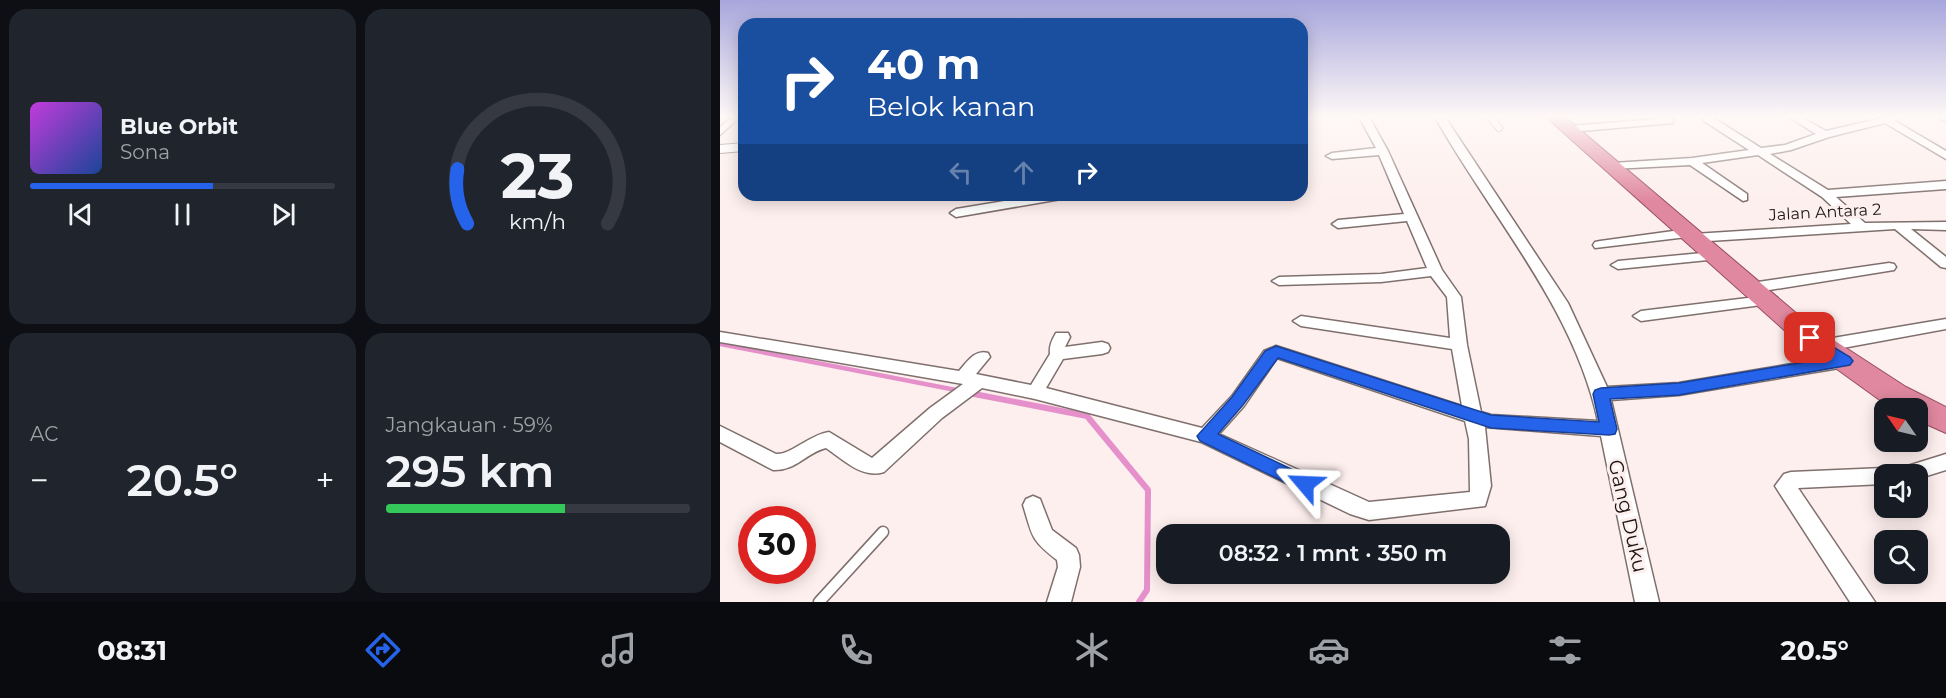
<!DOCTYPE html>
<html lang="id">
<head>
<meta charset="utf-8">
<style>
  :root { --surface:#171b24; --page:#20242c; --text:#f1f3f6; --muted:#9ea1a6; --line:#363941; --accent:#2563eb }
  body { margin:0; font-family:Montserrat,sans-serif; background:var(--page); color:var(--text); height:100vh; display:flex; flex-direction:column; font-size:22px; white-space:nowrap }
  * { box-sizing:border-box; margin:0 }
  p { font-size:20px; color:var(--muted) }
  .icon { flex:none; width:33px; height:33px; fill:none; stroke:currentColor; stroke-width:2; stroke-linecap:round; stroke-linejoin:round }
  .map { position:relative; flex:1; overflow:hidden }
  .side { display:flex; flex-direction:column; gap:9px; padding:9px; background:#0d0f14; width:720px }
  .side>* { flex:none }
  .guide { position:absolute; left:18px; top:18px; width:570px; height:183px; border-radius:18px; box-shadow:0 3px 15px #0003; background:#1a4fa0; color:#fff; overflow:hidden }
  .needle { width:39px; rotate:304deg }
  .controls { position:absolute; left:1154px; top:398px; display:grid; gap:12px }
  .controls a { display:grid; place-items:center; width:54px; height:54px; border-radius:12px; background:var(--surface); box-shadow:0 3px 15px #0003; font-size:30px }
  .speed { position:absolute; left:18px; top:506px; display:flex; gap:12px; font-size:30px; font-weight:700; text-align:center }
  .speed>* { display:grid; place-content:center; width:78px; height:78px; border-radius:50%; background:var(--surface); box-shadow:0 3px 15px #0003; line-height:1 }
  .speed .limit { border:9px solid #d22; background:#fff; color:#111 }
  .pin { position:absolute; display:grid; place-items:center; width:51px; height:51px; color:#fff; margin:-26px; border-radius:12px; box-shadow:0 3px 9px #0006 }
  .me { position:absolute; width:66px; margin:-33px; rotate:296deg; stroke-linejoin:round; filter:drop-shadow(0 0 4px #0008) }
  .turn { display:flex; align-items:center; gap:21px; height:126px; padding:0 30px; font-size:27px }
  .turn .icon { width:78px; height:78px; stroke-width:2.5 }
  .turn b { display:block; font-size:42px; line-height:51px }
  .lanes { display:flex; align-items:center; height:57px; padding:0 30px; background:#0003; justify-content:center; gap:30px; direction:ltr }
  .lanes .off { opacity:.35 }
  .big { font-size:45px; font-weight:600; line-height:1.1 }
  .side .widget { flex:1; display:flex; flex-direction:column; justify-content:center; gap:9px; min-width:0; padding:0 21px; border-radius:18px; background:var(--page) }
  .side .dial { align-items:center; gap:0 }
  .dial svg { height:156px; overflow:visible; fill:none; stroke:var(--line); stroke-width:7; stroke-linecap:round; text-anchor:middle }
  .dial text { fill:var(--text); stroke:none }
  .song { display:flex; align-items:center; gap:18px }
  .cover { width:72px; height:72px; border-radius:9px; background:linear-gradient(135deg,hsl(290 70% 55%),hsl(220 70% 35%)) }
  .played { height:6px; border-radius:3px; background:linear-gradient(90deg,var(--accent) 60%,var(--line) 60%) }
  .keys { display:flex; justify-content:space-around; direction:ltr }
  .heat { display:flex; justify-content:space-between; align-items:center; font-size:33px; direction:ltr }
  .charge { height:9px; border-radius:4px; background:linear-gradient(90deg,#34c759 59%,var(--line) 0) }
  .side .tiles { flex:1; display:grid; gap:9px; grid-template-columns:repeat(2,1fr) }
  .trip { position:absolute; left:436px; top:524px; width:354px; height:60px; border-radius:18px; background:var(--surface); box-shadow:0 3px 15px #0003; font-weight:600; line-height:60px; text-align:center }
  .menu { display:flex; height:96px; justify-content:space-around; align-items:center; background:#090b0e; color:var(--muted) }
  .menu .icon { width:42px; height:42px }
  .menu .on { color:var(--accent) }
  .menu b { font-size:27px; color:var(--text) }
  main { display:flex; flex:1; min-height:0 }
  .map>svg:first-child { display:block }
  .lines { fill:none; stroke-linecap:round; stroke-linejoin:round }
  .stream-far1 { stroke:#e690cb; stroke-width:4.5 }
  .stream { stroke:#e690cb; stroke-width:6 }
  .service-far1-casing { stroke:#7f706d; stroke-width:8 }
  .service-casing { stroke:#7f706d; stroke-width:13 }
  .pedestrian-casing { stroke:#7f706d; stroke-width:3 }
  .minor-casing { stroke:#7f706d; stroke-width:3 }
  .tertiary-casing { stroke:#7f706d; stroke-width:2 }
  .trunk-casing { stroke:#974d60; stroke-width:2 }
  .service-far1 { stroke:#fff; stroke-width:6 }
  .service { stroke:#fff; stroke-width:10 }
  .pedestrian { fill:#fff; fill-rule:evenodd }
  .minor { fill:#fff; fill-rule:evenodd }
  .tertiary { fill:#fff; fill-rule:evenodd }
  .trunk { fill:#e088a0; fill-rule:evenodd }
  .route { fill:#2563eb; stroke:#184099; stroke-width:1.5 }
  .labels { text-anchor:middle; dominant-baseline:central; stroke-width:6; stroke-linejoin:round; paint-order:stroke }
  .street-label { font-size:16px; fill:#1c1615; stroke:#fdefed }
  .near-street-label { font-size:20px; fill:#1c1615; stroke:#fdefed }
</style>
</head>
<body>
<main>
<section class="side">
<div class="tiles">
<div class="widget">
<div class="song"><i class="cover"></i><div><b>Blue Orbit</b><p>Sona</p></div></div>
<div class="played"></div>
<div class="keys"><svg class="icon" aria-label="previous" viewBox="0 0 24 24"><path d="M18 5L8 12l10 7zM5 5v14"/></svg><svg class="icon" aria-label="pause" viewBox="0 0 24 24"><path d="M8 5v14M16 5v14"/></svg><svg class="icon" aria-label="next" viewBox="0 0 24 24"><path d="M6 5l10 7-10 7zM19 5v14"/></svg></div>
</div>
<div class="widget dial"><svg viewBox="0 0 100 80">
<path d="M14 69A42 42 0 1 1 86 69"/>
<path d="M14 69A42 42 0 0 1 9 41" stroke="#2563eb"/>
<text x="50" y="56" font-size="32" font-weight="700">23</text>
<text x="50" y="72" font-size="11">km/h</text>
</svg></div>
<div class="widget"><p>AC</p>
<div class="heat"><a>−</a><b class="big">20.5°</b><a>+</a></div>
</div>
<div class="widget"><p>Jangkauan · 59%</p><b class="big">295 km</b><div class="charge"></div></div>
</div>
</section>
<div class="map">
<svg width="1226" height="602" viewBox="0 0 1226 602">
  <rect width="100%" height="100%" fill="#fdefed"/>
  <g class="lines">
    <g class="stream-far1">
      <polyline points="0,344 241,391"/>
      <polyline points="249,393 257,395"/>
    </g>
    <polyline class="stream" points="249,393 367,416 428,490 427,590 419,602"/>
    <g class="service-far1-casing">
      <polyline id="service-far1" points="770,117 779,128"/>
    </g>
    <g class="service-casing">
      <polyline id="service" points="99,602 163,532"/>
    </g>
    <g class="pedestrian-casing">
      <polygon id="pedestrian" points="12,117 20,117 0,135 0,127"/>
    </g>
    <g class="minor-casing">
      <g id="minor">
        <path d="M639 117H649L668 151 722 270 741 297 747 345 761 412 771 415 878 421C854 308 770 215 715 117H725L848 303 887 387 959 383 1125 355 1131 357 1133 361 1131 365 1125 367 959 395 891 400 939 602H915L881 436 765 427 771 486 765 506 649 520 630 514 481 442 315 399 262 388 222 418 164 472C142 479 124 460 106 448 86 453 76 471 53 470L0 442V426L56 454C71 455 89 435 109 432L152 458 210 408 243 384 0 342V332L239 371C247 362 255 349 268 353L270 357 256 374 311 385 330 354C329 346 332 340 336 333H348L350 337 345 347 382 342 388 344 390 348 388 352 382 354 343 359 326 388 482 428 512 396 544 351 556 346 742 406 732 349 581 326 573 321 581 316 730 338 727 297 711 276 661 282 559 285 552 281 559 277 661 274 707 268 687 221 618 228 612 224 618 220 684 214 659 155 612 159 606 156 612 153 656 148ZM557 358 745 421 749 439 750 492 649 502 499 434 524 406Z"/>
        <polygon points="984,117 992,117 1041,148 1065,145 1096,134 1069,117 1081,117 1106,131 1167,117 1183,117 1175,121 1226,151 1226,159 1165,123 1109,137 1071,150 1050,154 1108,190 1226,181 1226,189 1116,197 1145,223 1226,222 1226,230 1191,229 1226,257 1226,268 1221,267 1175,229 973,242 968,241 967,237 875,248 873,245 875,242 880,241 968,229 973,230 974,234 1131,224 1102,197 1038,155 982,163 1027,194 1027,200 1023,201 970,165 892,169 886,166 892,163 972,158 1029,150 984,121"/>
        <polygon points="1221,117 1226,117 1226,121 1221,120"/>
        <polygon points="949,118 953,119 953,123 850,132 845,129 850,126"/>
        <polygon points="320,195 347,195 341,199 236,217 230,213 236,209"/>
        <polygon points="993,252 1000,256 998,259 898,269 891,265 898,261"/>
        <polygon points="1169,263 1174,264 1176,267 1174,270 1031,293 1024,288 1031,283"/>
        <polygon points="1044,296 1049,298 1052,301 1049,304 921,321 913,316 921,311"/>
        <polygon points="1226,319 1226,329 1101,352 1095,350 1093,346 1095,342 1101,340"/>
        <polygon points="1226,454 1226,470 1197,479 1197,474 1178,474 1181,468"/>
        <polygon points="1164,468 1171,470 1173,474 1164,474 1164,484 1078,488 1155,602 1130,602 1055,486 1064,474 1071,472"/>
        <path d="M313 496 320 499 332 530 356 548 359 555 360 567 351 602H327L338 567 337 560C310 539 313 537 303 505L306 499Z"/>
      </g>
    </g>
    <g class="tertiary-casing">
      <polygon id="tertiary" points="24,143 24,151 0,153 0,145"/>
    </g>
    <g class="trunk-casing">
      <polygon id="trunk" points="826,117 845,117 1089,324 1186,387 1226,407 1226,433 1197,420 1197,408 1174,408 1164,403 1071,336"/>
    </g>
    <use href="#service-far1" class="service-far1"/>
    <use href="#service" class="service"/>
    <use href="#pedestrian" class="pedestrian"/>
    <use href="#minor" class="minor"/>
    <use href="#tertiary" class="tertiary"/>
    <use href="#trunk" class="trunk"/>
  </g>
  <linearGradient id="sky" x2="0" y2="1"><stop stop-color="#a7a6dc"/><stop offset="0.58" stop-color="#fef8f7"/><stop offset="1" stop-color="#fef8f7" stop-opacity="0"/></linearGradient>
  <rect width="1226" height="201" fill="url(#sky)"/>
  <polygon class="route" points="1090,333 1130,357 1133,361 1130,365 959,395 890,399 897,429 895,434 889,435 771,428 558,358 523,405 498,434 592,479 594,484 592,490 585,492 480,441 477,436 512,397 545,351 556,346 771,415 879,422 873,394 875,390 881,388 959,383 1110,358 1085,341 1083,338 1085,334"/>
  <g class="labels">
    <g class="street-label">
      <text transform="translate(1105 212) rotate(-3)">Jalan Antara 2</text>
    </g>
    <g class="near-street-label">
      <text transform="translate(908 516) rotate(77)">Gang Duku</text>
    </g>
  </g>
</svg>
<div class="controls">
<a><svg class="needle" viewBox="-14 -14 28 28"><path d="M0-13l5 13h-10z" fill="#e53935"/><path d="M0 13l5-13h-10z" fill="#9ea1a6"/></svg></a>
<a><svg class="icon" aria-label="sound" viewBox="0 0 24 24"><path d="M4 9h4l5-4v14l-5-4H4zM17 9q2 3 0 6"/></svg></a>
<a><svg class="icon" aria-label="search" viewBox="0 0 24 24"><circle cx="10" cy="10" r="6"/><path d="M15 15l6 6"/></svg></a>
</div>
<div class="speed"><div class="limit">30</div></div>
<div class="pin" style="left:1090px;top:338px;background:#d93025"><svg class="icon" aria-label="arrive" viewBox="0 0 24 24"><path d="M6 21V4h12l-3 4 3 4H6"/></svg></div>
<svg class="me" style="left:585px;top:484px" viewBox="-20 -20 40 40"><path d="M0-17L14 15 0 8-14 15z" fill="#2563eb" stroke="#fff" stroke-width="4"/></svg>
<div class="trip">08:32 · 1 mnt · 350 m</div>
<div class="guide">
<div class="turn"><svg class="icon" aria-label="right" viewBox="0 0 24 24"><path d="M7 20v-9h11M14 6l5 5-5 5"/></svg><div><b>40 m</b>Belok kanan</div></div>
<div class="lanes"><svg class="icon off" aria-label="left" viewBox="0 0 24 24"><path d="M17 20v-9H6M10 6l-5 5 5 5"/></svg><svg class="icon off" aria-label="ahead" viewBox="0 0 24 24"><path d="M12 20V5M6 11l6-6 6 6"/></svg><svg class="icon" aria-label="right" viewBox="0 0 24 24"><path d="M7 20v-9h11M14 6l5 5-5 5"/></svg></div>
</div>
</div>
</main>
<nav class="menu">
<b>08:31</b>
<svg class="icon on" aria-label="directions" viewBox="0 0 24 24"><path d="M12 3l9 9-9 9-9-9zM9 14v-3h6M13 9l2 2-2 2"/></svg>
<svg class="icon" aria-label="music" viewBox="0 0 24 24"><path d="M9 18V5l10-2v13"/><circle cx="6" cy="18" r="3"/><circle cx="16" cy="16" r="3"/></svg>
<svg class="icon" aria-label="phone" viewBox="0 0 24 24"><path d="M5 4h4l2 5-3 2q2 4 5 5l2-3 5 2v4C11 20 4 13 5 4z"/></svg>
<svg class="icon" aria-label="climate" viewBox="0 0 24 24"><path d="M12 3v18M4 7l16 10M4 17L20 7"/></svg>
<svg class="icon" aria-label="car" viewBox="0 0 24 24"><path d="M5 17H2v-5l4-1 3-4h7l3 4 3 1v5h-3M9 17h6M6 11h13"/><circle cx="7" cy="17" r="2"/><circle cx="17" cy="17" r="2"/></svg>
<svg class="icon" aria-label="filters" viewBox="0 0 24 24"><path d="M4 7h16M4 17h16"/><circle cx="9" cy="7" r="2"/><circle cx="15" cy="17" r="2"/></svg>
<b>20.5°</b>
</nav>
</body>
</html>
